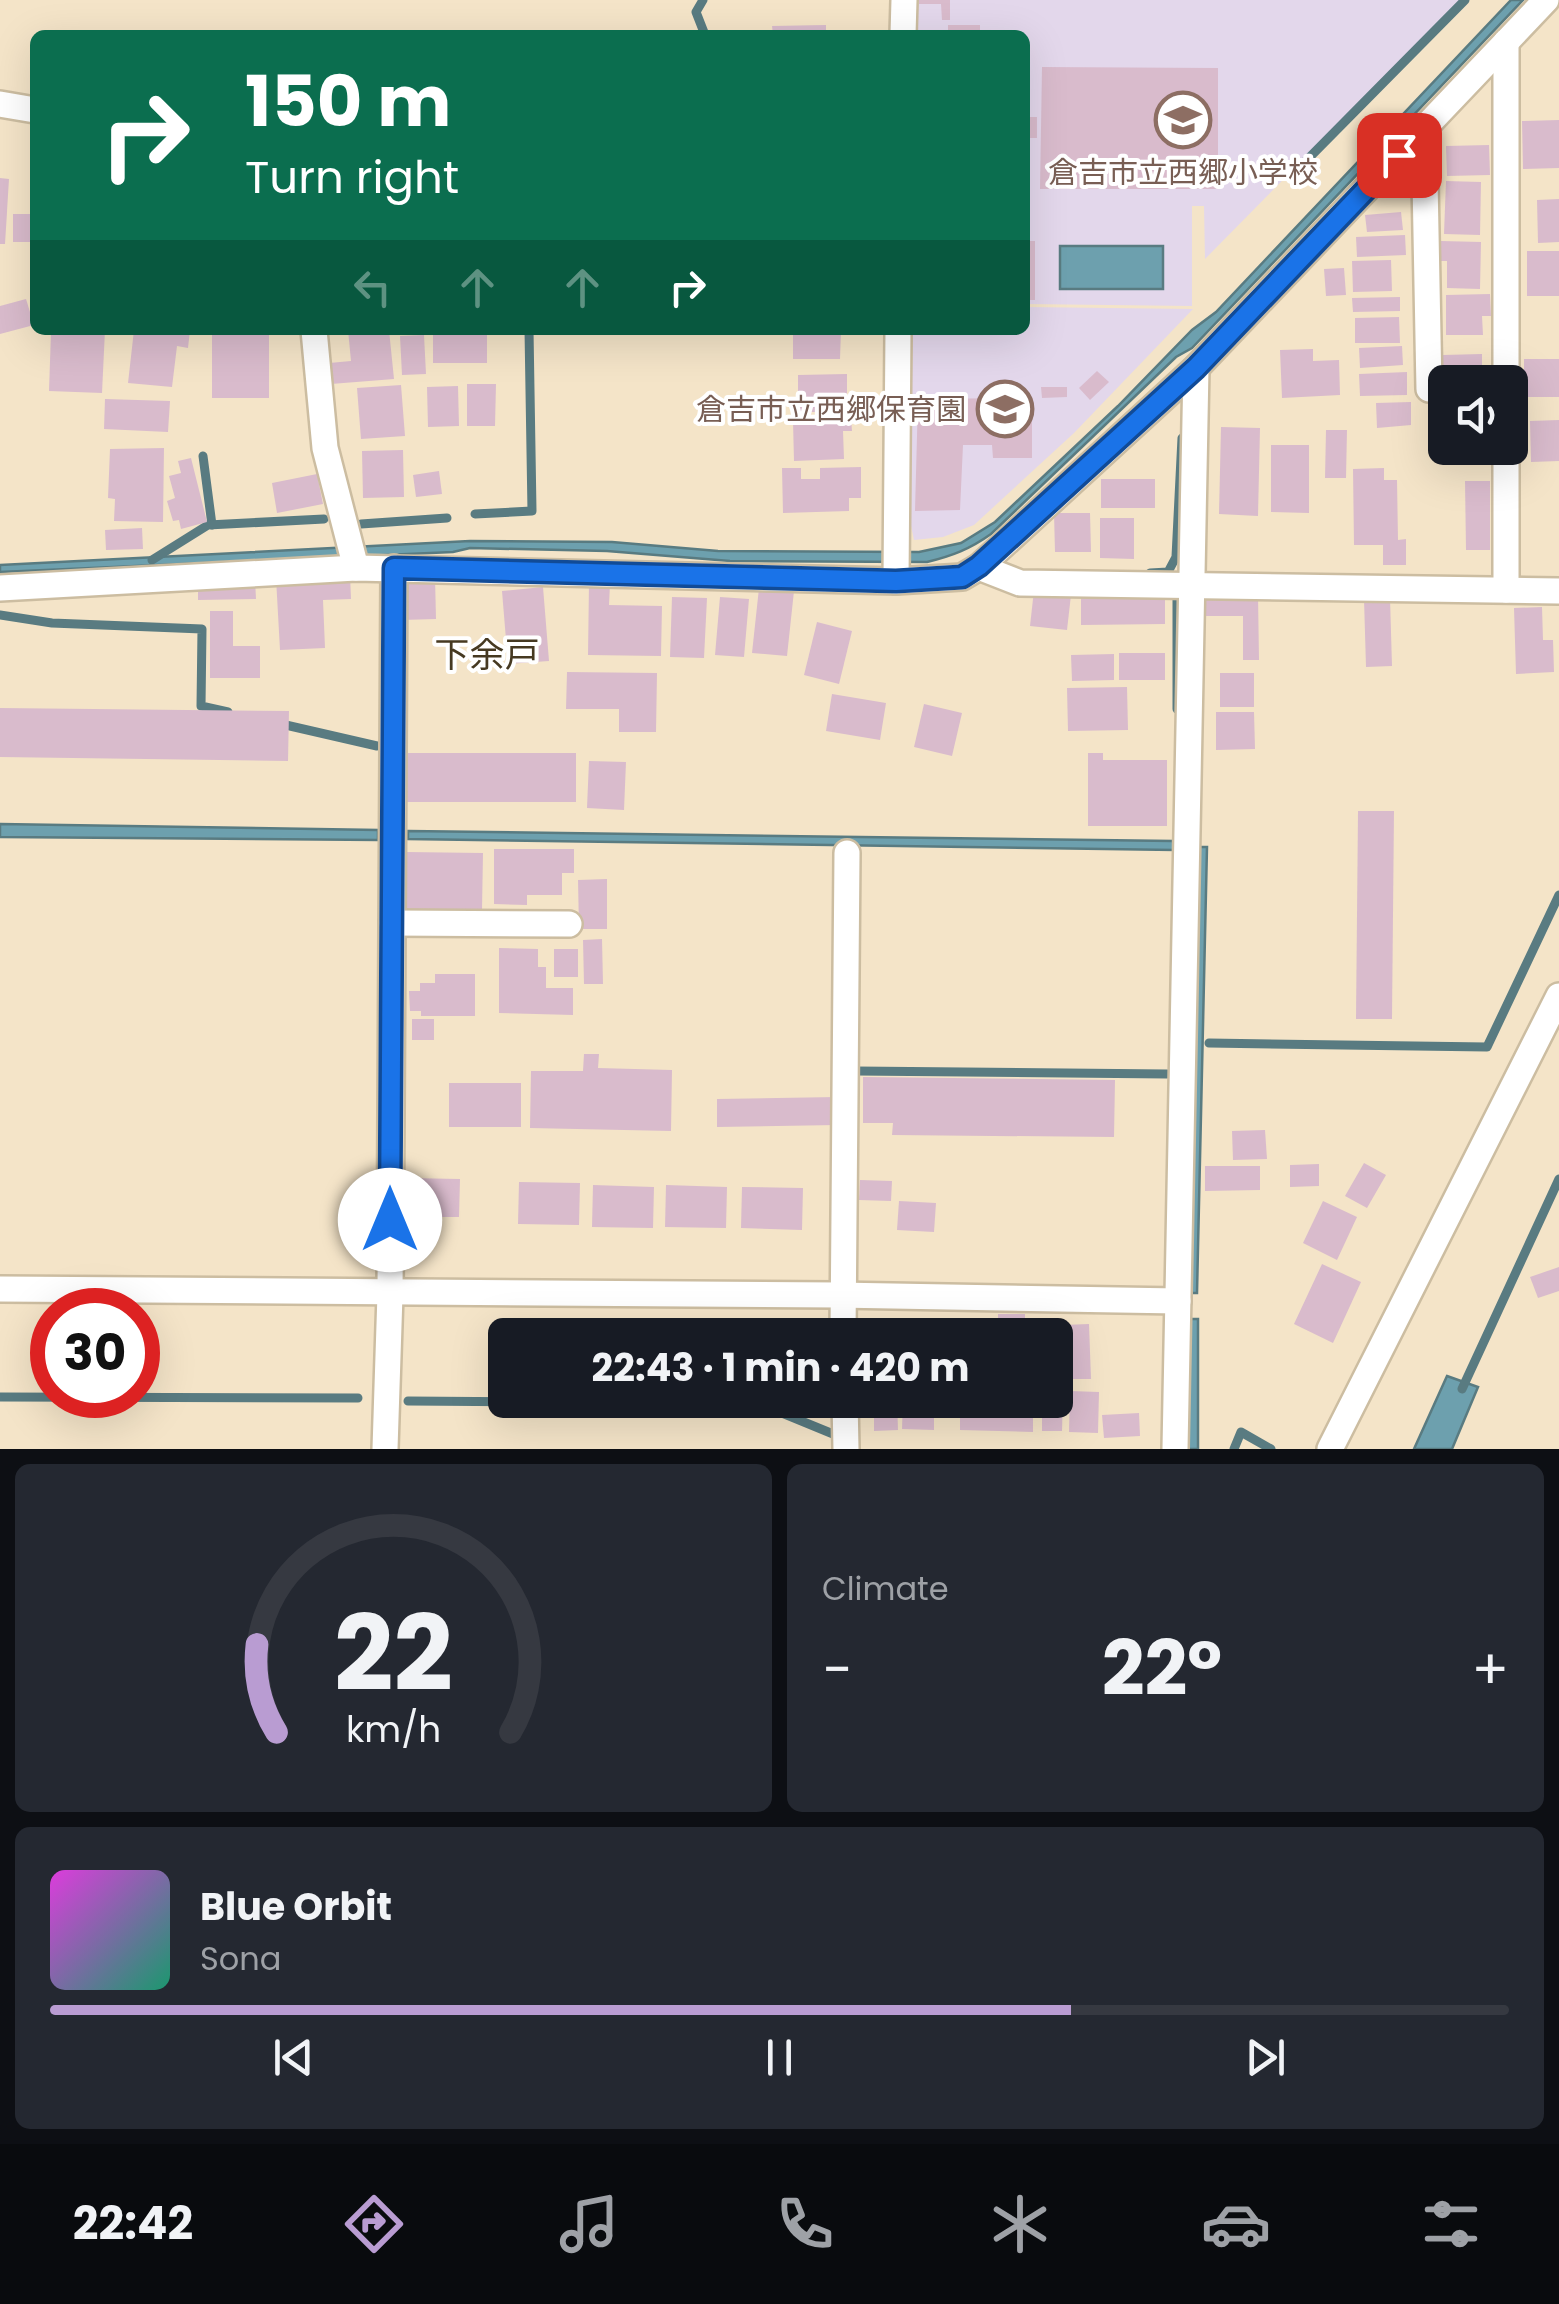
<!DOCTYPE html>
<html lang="en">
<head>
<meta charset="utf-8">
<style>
  :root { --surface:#171b24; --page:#242831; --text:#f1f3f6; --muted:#9ea1a6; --line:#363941; --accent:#b99cd2 }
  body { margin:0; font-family:Poppins,"Noto Sans JP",sans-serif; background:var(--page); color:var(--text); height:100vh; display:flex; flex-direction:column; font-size:38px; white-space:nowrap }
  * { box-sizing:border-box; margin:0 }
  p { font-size:32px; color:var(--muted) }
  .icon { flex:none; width:55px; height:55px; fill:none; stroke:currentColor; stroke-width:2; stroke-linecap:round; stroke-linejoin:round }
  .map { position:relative; height:1449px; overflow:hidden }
  .drawer { display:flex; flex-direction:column; gap:15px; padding:15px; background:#0d0f14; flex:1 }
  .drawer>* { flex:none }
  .top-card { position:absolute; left:30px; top:30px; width:1000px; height:305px; border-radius:15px; box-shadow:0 10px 40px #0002; background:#0b6e4f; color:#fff; overflow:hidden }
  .controls { position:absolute; left:1428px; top:365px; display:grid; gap:20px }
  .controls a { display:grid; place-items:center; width:100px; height:100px; border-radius:15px; background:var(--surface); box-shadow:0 10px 40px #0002; font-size:50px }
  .speed { position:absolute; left:30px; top:1288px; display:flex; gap:20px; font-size:50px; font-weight:700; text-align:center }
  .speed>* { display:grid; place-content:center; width:130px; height:130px; border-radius:50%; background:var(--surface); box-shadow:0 10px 40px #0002; line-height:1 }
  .speed .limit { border:15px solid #d22; background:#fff; color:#111 }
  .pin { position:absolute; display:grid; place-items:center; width:85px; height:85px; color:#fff; margin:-42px; border-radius:20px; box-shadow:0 5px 15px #0006 }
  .me { position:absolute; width:110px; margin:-55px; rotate:0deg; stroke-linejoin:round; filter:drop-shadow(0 0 8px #0008) }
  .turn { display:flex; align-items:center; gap:35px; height:210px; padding:0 50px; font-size:45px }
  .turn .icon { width:130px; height:130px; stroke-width:2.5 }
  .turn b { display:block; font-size:70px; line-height:85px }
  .lanes { display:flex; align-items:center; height:95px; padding:0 50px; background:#0003; justify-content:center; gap:50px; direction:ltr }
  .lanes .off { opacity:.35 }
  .big { font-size:75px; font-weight:700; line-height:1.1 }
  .drawer .tile { flex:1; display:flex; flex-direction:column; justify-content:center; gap:15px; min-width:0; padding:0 35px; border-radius:15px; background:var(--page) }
  .drawer .dial { align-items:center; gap:0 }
  .dial svg { height:260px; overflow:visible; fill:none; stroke:var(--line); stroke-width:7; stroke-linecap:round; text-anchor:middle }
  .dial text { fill:var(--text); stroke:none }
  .song { display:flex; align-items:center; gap:30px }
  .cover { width:120px; height:120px; border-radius:15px; background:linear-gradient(135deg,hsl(300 70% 55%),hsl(160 70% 35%)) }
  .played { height:10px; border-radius:5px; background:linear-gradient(90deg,var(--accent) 70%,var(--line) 70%) }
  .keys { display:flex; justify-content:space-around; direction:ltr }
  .heat { display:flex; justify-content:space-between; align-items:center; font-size:55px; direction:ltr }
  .drawer .tiles { flex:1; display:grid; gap:15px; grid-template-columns:1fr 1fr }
  .tile:last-child { grid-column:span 2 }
  .trip { position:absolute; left:488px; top:1318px; width:585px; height:100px; border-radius:15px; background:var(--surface); box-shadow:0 10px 40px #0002; font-weight:700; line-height:100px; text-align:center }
  .dock { display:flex; height:160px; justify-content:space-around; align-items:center; background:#090b0e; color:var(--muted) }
  .dock .icon { width:70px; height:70px }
  .dock .on { color:var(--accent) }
  .dock b { font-size:45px; color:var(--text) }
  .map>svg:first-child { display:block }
  .education { fill:#e3d7eb }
  .water { fill:#6da0ae; stroke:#597b81; stroke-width:2.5 }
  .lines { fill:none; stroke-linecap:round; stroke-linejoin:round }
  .stream { stroke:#597b81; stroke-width:9 }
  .building { fill:#d9bbcc }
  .minor-casing { stroke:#ccbda1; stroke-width:30 }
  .minor { stroke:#fff; stroke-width:25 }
  .route-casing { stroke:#114b97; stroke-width:25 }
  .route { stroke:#1a73e8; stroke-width:18 }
  .labels { text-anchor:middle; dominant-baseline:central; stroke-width:8; stroke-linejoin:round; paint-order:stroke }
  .education-label { font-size:30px; fill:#785e54; stroke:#fff }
  .quarter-label { font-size:35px; fill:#463921; stroke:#fff }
</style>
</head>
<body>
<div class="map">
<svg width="1559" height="1449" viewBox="0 0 1559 1449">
  <rect width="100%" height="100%" fill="#f4e4c8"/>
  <g class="education">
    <polygon points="916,0 1460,0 1205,259 1204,206 1192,206 1192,306 1025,304 1025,35 916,35"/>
    <polygon points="1025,307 1193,309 1074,433 974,525 943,537 914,540 909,516 913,330 1025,330"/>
  </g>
  <g class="water">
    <path d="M1511 0H1523L1192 348 1176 357 991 534C970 549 952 556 927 562L730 561 607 551 470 548 453 552 0 572V565L470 541 612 542 718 551 919 552 961 543 995 522 1118 406 1192 330 1216 312Z"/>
    <rect x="1060" y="246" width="103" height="43"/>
    <polygon points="0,824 378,830 378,840 0,837"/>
    <polygon points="408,831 1173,841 1174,850 408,839"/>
    <polygon points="1199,847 1207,847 1197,1293 1189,1293"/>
    <rect x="1188" y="1319" width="10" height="130"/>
    <polygon points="1447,1376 1478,1387 1452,1449 1414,1449"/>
  </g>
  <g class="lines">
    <g class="stream">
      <polyline points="703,0 696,12 705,35"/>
      <polyline points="1296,171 1465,0"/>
      <polyline points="203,456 212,525"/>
      <polyline points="475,514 532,511 529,330"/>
      <polyline points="361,524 447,518"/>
      <polyline points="152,560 208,525 324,519"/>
      <polyline points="1150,573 1168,572 1176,557 1182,438"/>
      <polyline points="0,615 52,623 202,629 201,706 228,712"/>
      <polyline points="1177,709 1177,599"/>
      <polyline points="277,723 377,746"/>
      <polyline points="1209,1043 1487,1047 1559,895"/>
      <polyline points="856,1071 1167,1074"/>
      <polyline points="1462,1389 1559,1179"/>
      <polyline points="0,1397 358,1398"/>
      <polyline points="750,1400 838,1436"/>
      <polyline points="408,1401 717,1403 750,1400"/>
      <polyline points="1234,1449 1241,1432 1271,1449"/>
    </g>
  </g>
  <g class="building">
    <polygon points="919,0 950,0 950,20 942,20 941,4 919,4"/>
    <polygon points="826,25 826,35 773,35 772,26"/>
    <rect x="948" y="25" width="32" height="10"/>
    <polygon points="1042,67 1218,68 1218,189 1040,189"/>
    <rect x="1025" y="117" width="12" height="21"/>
    <polygon points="1559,120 1559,168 1523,169 1522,121"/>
    <polygon points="1489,145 1490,175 1447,176 1446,146"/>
    <polygon points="30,171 35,171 35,242 13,242 13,214 30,214"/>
    <polygon points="0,178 9,179 5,244 0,244"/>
    <polygon points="1446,181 1481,182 1480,235 1444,234"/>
    <polygon points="1559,199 1559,242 1538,243 1537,200"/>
    <polygon points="1401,212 1403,230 1367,232 1365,215"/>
    <polygon points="1405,235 1406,255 1357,257 1356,237"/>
    <rect x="1025" y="241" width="10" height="59"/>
    <polygon points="1441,241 1481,242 1480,289 1447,288 1447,261 1440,261"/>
    <rect x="1527" y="251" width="32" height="45"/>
    <polygon points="1391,260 1392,291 1353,292 1352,261"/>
    <polygon points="1344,268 1346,295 1326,296 1324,269"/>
    <polygon points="1490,294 1491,316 1482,316 1483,335 1446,335 1446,295"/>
    <polygon points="1400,297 1400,311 1353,312 1352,298"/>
    <polygon points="26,299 34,325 0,334 0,306"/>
    <polygon points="1399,317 1400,343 1355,343 1355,318"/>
    <polygon points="63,330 105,330 102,393 49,391 51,332"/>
    <polygon points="134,330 190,330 188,348 177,346 172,387 128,383"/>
    <rect x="212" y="330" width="57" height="68"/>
    <polygon points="348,330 389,330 394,379 331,384 329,363 351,361"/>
    <polygon points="793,330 841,330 840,359 793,359"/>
    <polygon points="487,331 487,363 433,363 433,332"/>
    <polygon points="424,335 426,374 402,375 400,336"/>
    <polygon points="1402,346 1403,365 1360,368 1359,348"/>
    <polygon points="1313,349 1313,361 1339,360 1340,395 1282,398 1280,350"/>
    <polygon points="1482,354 1482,373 1489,372 1490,382 1443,382 1443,355"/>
    <rect x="1524" y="359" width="35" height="38"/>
    <polygon points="1097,371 1109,382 1090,400 1079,388"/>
    <polygon points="1407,372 1407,395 1360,396 1359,374"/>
    <polygon points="847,374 847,412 798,412 798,375"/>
    <polygon points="467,384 496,384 495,426 467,426"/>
    <polygon points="401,385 405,436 361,439 357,388"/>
    <polygon points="458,386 459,426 428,427 427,387"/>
    <polygon points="1041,387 1067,387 1067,397 1042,398"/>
    <polygon points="1032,398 1032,458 993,458 992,445 963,445 960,510 915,511 918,399"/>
    <polygon points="105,399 170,401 168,432 104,429"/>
    <polygon points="1411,402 1411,425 1377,428 1376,403"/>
    <polygon points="1438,406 1445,407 1445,448 1488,448 1487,454 1437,453"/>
    <polygon points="851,419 852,431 843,431 844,459 794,461 793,421"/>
    <polygon points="1559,420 1559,461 1531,462 1530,421"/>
    <polygon points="1221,427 1260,428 1258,516 1219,514"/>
    <polygon points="1326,430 1347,430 1346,478 1325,478"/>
    <polygon points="1271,445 1309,445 1309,513 1271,512"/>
    <polygon points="164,448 163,522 114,521 115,499 108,498 110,449"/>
    <polygon points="403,450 404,497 363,498 362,451"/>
    <polygon points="191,458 207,522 181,529 179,520 173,521 167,501 175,498 169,476 181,473 178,461"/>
    <polygon points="861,467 861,498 849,498 849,511 783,513 782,468 801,468 801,479 820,479 820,468"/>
    <polygon points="1384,468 1384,480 1397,480 1398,540 1406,539 1406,565 1383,565 1383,545 1354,545 1353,469"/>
    <polygon points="439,471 442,494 416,497 413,475"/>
    <polygon points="317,474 323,504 277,513 272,483"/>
    <rect x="1101" y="479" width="54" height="29"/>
    <polygon points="1465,481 1490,481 1490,550 1466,550"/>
    <polygon points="1054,513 1090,513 1091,552 1055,552"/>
    <polygon points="1100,518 1134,518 1134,559 1100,558"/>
    <polygon points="142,528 143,549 106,550 105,530"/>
    <polygon points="350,575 351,599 323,600 325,648 280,650 276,578"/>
    <polygon points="435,577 436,619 402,620 401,578"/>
    <polygon points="255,579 256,599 198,600 198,580"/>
    <polygon points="589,583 610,584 609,605 662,606 661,656 588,655"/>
    <polygon points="543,587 549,661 508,664 502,591"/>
    <polygon points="759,588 794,591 787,656 752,653"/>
    <polygon points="1034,590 1071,595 1067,630 1030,626"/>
    <polygon points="1165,594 1165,624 1081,625 1081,595"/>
    <polygon points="1203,595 1258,595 1259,660 1243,660 1243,616 1203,616"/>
    <polygon points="672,597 707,598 704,658 670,657"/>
    <polygon points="720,597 749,599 744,657 715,655"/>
    <polygon points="1390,598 1392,666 1366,667 1364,599"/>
    <polygon points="1542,607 1543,640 1553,640 1554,672 1516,674 1514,608"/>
    <polygon points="210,611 233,611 233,646 260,646 260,678 210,678"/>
    <polygon points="817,622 852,631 839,684 804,675"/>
    <rect x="1119" y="653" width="46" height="27"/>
    <polygon points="1114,654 1114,680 1072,681 1071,655"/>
    <polygon points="567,672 657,673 656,732 619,732 619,709 566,709"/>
    <rect x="1220" y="673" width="34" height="34"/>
    <polygon points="1127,687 1128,730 1068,731 1067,688"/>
    <polygon points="832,694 886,703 880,740 826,731"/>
    <polygon points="924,704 962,713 952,756 914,747"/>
    <polygon points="0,708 289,711 288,761 0,757"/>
    <polygon points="1216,712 1254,712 1255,749 1216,750"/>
    <rect x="405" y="753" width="171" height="49"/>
    <polygon points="1088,753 1103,753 1103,760 1167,760 1167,826 1088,826"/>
    <polygon points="589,761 626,762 624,810 587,808"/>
    <polygon points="1358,811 1394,811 1392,1019 1356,1019"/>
    <polygon points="494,849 574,849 574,873 562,873 562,895 527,895 527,905 494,904"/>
    <polygon points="406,852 483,853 482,910 405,909"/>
    <polygon points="607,879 607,929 579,929 578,880"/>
    <polygon points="602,939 603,984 584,984 583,940"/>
    <polygon points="499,948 538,949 538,967 546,967 546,988 573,988 573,1015 499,1013"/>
    <rect x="554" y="949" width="24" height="28"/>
    <polygon points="435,974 475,974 475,1016 421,1016 421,1011 410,1011 409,991 420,991 420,983 435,983"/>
    <rect x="412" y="1019" width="22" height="21"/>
    <polygon points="584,1054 599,1054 598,1068 672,1070 671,1131 530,1128 531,1071 583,1071"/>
    <polygon points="863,1077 1115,1080 1114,1137 892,1135 893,1123 863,1123"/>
    <rect x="449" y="1083" width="72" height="44"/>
    <polygon points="837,1097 837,1125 717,1127 717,1099"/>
    <polygon points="1265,1130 1267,1159 1233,1160 1232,1131"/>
    <polygon points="1364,1163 1386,1175 1367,1208 1345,1196"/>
    <polygon points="1319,1164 1319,1186 1290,1187 1290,1165"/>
    <polygon points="1205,1166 1260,1166 1260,1190 1205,1191"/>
    <polygon points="407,1178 460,1179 459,1217 440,1217 440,1233 406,1233"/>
    <polygon points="860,1180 892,1181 891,1201 859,1200"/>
    <polygon points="519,1182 580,1183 579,1225 518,1224"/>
    <polygon points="593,1185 654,1187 653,1228 592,1227"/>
    <polygon points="666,1185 727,1187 726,1228 665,1227"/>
    <polygon points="742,1187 803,1188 802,1230 741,1228"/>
    <polygon points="899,1201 936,1203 934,1232 897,1230"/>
    <polygon points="1323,1201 1357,1217 1337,1260 1303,1243"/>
    <polygon points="1322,1264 1361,1282 1333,1343 1294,1324"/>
    <polygon points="1559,1267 1559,1291 1538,1298 1530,1277"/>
    <polygon points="998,1314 1025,1314 1025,1325 1038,1325 1038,1335 998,1335"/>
    <polygon points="957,1318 987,1318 988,1335 958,1335"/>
    <polygon points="859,1320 891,1321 890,1335 859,1335"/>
    <polygon points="1089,1324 1091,1379 1065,1379 1063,1325"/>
    <rect x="912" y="1328" width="24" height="7"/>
    <polygon points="1070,1391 1099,1392 1098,1433 1069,1432"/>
    <polygon points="1055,1395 1063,1396 1062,1431 1042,1431 1042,1400 1055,1400"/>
    <polygon points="874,1400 897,1400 898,1430 874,1431"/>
    <polygon points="903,1400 934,1400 934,1430 902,1429"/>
    <polygon points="960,1400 1033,1400 1033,1432 960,1430"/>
    <polygon points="1139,1413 1140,1436 1104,1438 1102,1415"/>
  </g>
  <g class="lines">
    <g class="minor-casing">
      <g id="minor">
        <polyline points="903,35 904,0"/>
        <polyline points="0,104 35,110"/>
        <polyline points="1424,128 1429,389"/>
        <polyline points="314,330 325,448 356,568"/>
        <polyline points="1506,382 1506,42"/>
        <polyline points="979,567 1020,583 1559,591"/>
        <polyline points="896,581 898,330"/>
        <polyline points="0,588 356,568 896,581 962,577 979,567 1196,368 1546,0"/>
        <polyline points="1506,590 1506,448"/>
        <polyline points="392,923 569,924"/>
        <polyline points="0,1289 837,1295 1178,1301"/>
        <polyline points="843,1335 847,853"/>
        <polyline points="845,1400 846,1449"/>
        <polyline points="385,1449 390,1294 394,568"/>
        <polyline points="1175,1449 1196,368"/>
        <polyline points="1330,1449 1559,996"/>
      </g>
    </g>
    <use href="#minor" class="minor"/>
  </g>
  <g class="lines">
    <g class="route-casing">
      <polyline id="route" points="390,1220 394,568 896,581 962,577 979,566 1196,368 1399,155"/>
    </g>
    <use href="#route" class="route"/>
  </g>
  <defs>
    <g id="school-ring" transform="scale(2.875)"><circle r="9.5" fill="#fff" stroke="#8d6e63" stroke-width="1.5"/><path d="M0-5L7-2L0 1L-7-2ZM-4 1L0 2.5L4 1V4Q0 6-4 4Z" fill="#8d6e63"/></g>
  </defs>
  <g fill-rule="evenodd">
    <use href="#school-ring" x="1183" y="120"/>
    <use href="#school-ring" x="1005" y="409"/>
  </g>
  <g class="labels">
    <g class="education-label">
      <text x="1183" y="172">倉吉市立西郷小学校</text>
      <text x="966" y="409" text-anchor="end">倉吉市立西郷保育園</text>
    </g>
    <g class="quarter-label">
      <text x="487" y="654">下余戸</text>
    </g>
  </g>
</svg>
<div class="controls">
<a><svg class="icon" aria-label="sound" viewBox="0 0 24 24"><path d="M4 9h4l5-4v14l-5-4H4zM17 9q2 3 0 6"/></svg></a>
</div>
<div class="speed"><div class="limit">30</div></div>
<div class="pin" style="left:1399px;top:155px;background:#d93025"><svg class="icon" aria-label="arrive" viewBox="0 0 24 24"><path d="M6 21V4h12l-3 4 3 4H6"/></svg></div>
<svg class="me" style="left:390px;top:1220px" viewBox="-20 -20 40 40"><circle r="19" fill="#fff"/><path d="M0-13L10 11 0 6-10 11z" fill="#1a73e8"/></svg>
<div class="trip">22:43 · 1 min · 420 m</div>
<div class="top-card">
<div class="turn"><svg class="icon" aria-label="right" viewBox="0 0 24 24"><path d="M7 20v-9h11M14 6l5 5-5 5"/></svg><div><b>150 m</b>Turn right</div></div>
<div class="lanes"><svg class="icon off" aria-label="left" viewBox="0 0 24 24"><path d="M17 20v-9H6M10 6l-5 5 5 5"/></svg><svg class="icon off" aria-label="ahead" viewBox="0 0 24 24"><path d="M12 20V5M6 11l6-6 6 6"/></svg><svg class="icon off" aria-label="ahead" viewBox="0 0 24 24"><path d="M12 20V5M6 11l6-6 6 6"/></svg><svg class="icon" aria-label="right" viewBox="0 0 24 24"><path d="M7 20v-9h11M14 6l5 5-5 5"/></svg></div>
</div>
</div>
<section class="drawer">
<div class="tiles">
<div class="tile dial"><svg viewBox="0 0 100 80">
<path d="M14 69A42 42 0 1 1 86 69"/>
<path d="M14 69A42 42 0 0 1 8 42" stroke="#b99cd2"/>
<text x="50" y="56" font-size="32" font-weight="700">22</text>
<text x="50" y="72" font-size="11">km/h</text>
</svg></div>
<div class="tile"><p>Climate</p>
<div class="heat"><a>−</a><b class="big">22°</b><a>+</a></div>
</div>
<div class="tile">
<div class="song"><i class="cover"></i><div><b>Blue Orbit</b><p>Sona</p></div></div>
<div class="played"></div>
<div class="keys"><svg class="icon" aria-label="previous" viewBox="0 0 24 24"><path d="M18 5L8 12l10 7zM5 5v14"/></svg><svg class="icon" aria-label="pause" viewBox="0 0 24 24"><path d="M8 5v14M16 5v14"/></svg><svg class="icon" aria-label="next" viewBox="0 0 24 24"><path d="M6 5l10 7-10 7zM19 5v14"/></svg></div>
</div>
</div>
</section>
<nav class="dock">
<b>22:42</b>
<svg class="icon on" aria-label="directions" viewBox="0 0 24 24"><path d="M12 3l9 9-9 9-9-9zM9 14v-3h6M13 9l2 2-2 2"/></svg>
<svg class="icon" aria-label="music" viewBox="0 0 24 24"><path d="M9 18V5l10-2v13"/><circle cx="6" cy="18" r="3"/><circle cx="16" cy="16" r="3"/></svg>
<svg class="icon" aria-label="phone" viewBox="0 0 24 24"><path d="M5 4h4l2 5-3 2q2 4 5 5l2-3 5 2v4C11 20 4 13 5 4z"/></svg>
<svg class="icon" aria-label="climate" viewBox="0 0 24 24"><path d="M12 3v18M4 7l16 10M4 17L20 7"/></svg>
<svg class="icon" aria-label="car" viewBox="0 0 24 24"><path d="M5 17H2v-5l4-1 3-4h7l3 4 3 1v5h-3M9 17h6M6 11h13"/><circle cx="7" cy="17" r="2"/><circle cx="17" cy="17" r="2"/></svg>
<svg class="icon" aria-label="filters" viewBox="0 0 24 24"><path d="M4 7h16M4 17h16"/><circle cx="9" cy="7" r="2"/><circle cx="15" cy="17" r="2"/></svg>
</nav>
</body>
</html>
